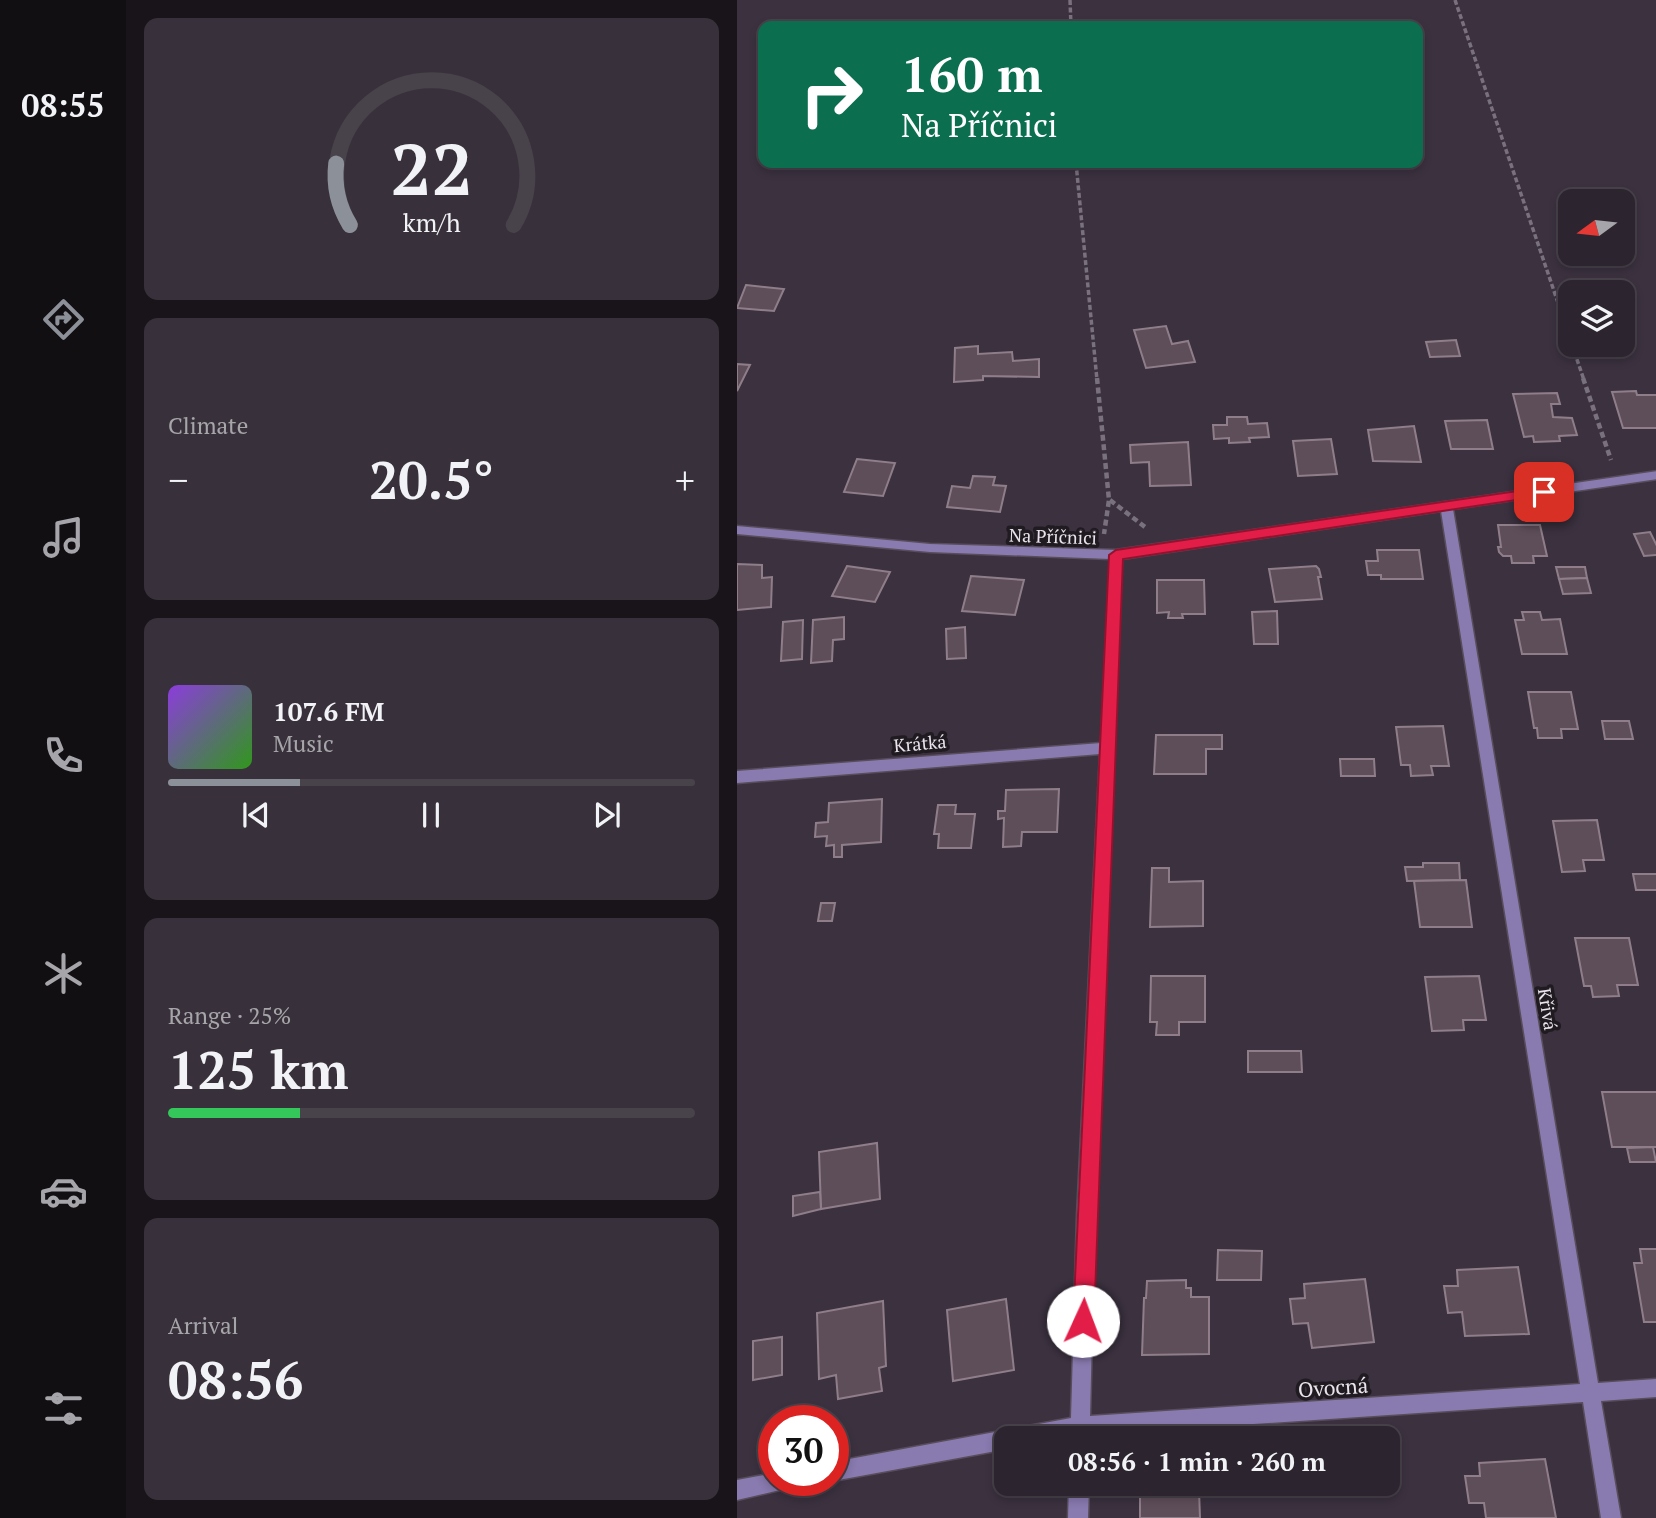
<!DOCTYPE html>
<html lang="en">
<head>
<meta charset="utf-8">
<style>
  :root { --surface:#2c252f; --page:#38313b; --text:#f1f3f6; --muted:#a6a5aa; --line:#48424b; --accent:#8c9099 }
  body { margin:0; font-family:"PT Serif",serif; background:var(--page); color:var(--text); height:100vh; display:flex; flex-direction:column; font-size:26px; white-space:nowrap }
  * { box-sizing:border-box; margin:0 }
  p { font-size:23px; color:var(--muted) }
  .icon { flex:none; width:38px; height:38px; fill:none; stroke:currentColor; stroke-width:2; stroke-linecap:round; stroke-linejoin:round }
  .map { position:relative; flex:1; overflow:hidden }
  .details { display:flex; flex-direction:column; gap:18px; padding:18px; background:#18141a; width:611px }
  .details>* { flex:none }
  .hud { position:absolute; left:21px; top:21px; width:665px; height:147px; border-radius:14px; box-shadow:0 4px 10px #0003,0 0 0 2px var(--line); background:#0b6e4f; color:#fff; overflow:hidden }
  .needle { width:46px; rotate:255deg }
  .buttons { position:absolute; left:821px; top:189px; display:grid; gap:14px }
  .buttons a { display:grid; place-items:center; width:77px; height:77px; border-radius:14px; background:var(--surface); box-shadow:0 4px 10px #0003,0 0 0 2px var(--line); font-size:35px }
  .speed { position:absolute; left:21px; top:1405px; display:flex; gap:14px; font-size:35px; font-weight:700; text-align:center }
  .speed>* { display:grid; place-content:center; width:91px; height:91px; border-radius:50%; background:var(--surface); box-shadow:0 4px 10px #0003,0 0 0 2px var(--line); line-height:1 }
  .speed .limit { border:10px solid #d22; background:#fff; color:#111 }
  .pin { position:absolute; display:grid; place-items:center; width:60px; height:60px; color:#fff; margin:-30px; border-radius:14px; box-shadow:0 4px 10px #0006 }
  .me { position:absolute; width:77px; margin:-38px; rotate:2deg; stroke-linejoin:round; filter:drop-shadow(0 0 5px #0008) }
  .turn { display:flex; align-items:center; gap:24px; height:147px; padding:0 28px; font-size:32px }
  .turn .icon { width:91px; height:91px; stroke-width:2.5 }
  .turn b { display:block; font-size:49px; line-height:60px }
  .big { font-size:52px; font-weight:800; line-height:1.1 }
  .details .card { flex:1; display:flex; flex-direction:column; justify-content:center; gap:10px; min-width:0; padding:0 24px; border-radius:14px; background:var(--page) }
  .details .dial { align-items:center; gap:0 }
  .dial svg { height:182px; overflow:visible; fill:none; stroke:var(--line); stroke-width:7; stroke-linecap:round; text-anchor:middle }
  .dial text { fill:var(--text); stroke:none }
  .song { display:flex; align-items:center; gap:21px }
  .cover { width:84px; height:84px; border-radius:10px; background:linear-gradient(135deg,hsl(270 70% 55%),hsl(110 70% 35%)) }
  .played { height:7px; border-radius:4px; background:linear-gradient(90deg,var(--accent) 25%,var(--line) 25%) }
  .keys { display:flex; justify-content:space-around; direction:ltr }
  .heat { display:flex; justify-content:space-between; align-items:center; font-size:38px; direction:ltr }
  .charge { height:10px; border-radius:5px; background:linear-gradient(90deg,#34c759 25%,var(--line) 0) }
  .trip { position:absolute; left:257px; top:1426px; width:406px; height:70px; border-radius:14px; background:var(--surface); box-shadow:0 4px 10px #0003,0 0 0 2px var(--line); font-weight:800; line-height:70px; text-align:center }
  main { display:flex; flex:1; min-height:0 }
  .tabs { display:flex; flex-direction:column; width:126px; justify-content:space-around; align-items:center; background:#120f13; color:var(--muted) }
  .tabs .icon { width:49px; height:49px }
  .tabs .on { color:var(--accent) }
  .tabs b { font-size:32px; color:var(--text) }
  .map>svg:first-child { display:block }
  .building { fill:#5e4e5a; stroke:#8f7e8a; stroke-width:2 }
  .lines { fill:none; stroke-linecap:round; stroke-linejoin:round }
  .minor-casing { stroke:#574d5b; stroke-width:3 }
  .path-far1 { stroke:#7a717e; stroke-width:3.5; stroke-dasharray:5 2.5; stroke-linecap:butt }
  .path { stroke:#7a717e; stroke-width:4.5; stroke-dasharray:6 3.5; stroke-linecap:butt }
  .minor { fill:#897aaf; fill-rule:evenodd }
  .route { fill:#e11d48; stroke:#92132f; stroke-width:2 }
  .labels { text-anchor:middle; dominant-baseline:central; stroke-width:7; stroke-linejoin:round; paint-order:stroke }
  .street-label { font-size:18px; fill:#eae3ed; stroke:#201b21 }
  .near-street-label { font-size:21px; fill:#eae3ed; stroke:#201b21 }
</style>
</head>
<body>
<main>
<nav class="tabs">
<b>08:55</b>
<svg class="icon on" aria-label="directions" viewBox="0 0 24 24"><path d="M12 3l9 9-9 9-9-9zM9 14v-3h6M13 9l2 2-2 2"/></svg>
<svg class="icon" aria-label="music" viewBox="0 0 24 24"><path d="M9 18V5l10-2v13"/><circle cx="6" cy="18" r="3"/><circle cx="16" cy="16" r="3"/></svg>
<svg class="icon" aria-label="phone" viewBox="0 0 24 24"><path d="M5 4h4l2 5-3 2q2 4 5 5l2-3 5 2v4C11 20 4 13 5 4z"/></svg>
<svg class="icon" aria-label="climate" viewBox="0 0 24 24"><path d="M12 3v18M4 7l16 10M4 17L20 7"/></svg>
<svg class="icon" aria-label="car" viewBox="0 0 24 24"><path d="M5 17H2v-5l4-1 3-4h7l3 4 3 1v5h-3M9 17h6M6 11h13"/><circle cx="7" cy="17" r="2"/><circle cx="17" cy="17" r="2"/></svg>
<svg class="icon" aria-label="filters" viewBox="0 0 24 24"><path d="M4 7h16M4 17h16"/><circle cx="9" cy="7" r="2"/><circle cx="15" cy="17" r="2"/></svg>
</nav>
<section class="details">
<div class="card dial"><svg viewBox="0 0 100 80">
<path d="M14 69A42 42 0 1 1 86 69"/>
<path d="M14 69A42 42 0 0 1 8 42" stroke="#8c9099"/>
<text x="50" y="56" font-size="32" font-weight="700">22</text>
<text x="50" y="72" font-size="11">km/h</text>
</svg></div>
<div class="card"><p>Climate</p>
<div class="heat"><a>−</a><b class="big">20.5°</b><a>+</a></div>
</div>
<div class="card">
<div class="song"><i class="cover"></i><div><b>107.6 FM</b><p>Music</p></div></div>
<div class="played"></div>
<div class="keys"><svg class="icon" aria-label="previous" viewBox="0 0 24 24"><path d="M18 5L8 12l10 7zM5 5v14"/></svg><svg class="icon" aria-label="pause" viewBox="0 0 24 24"><path d="M8 5v14M16 5v14"/></svg><svg class="icon" aria-label="next" viewBox="0 0 24 24"><path d="M6 5l10 7-10 7zM19 5v14"/></svg></div>
</div>
<div class="card"><p>Range · 25%</p><b class="big">125 km</b><div class="charge"></div></div>
<div class="card"><p>Arrival</p><b class="big">08:56</b></div>
</section>
<div class="map">
<svg width="920" height="1518" viewBox="0 0 920 1518">
  <rect width="100%" height="100%" fill="#3b313f"/>
  <g class="building">
    <polygon points="9,285 47,289 37,311 0,308"/>
    <polygon points="429,326 435,344 451,341 458,362 409,368 397,330"/>
    <polygon points="719,340 723,356 693,357 689,342"/>
    <polygon points="241,346 241,354 275,352 276,361 302,359 302,377 246,376 246,380 217,382 218,348"/>
    <polygon points="0,364 13,365 0,391"/>
    <polygon points="899,391 900,395 920,395 920,428 886,428 875,392"/>
    <polygon points="820,393 823,404 814,404 816,417 835,418 840,435 822,436 823,441 797,442 796,436 787,437 776,394"/>
    <polygon points="490,417 510,417 511,424 530,423 532,437 512,438 513,442 492,443 492,438 477,439 476,425 490,425"/>
    <polygon points="750,420 756,449 714,449 708,421"/>
    <polygon points="677,426 684,462 636,461 631,430"/>
    <polygon points="594,439 600,474 561,476 556,441"/>
    <polygon points="451,442 454,485 413,486 412,462 394,463 393,445"/>
    <polygon points="120,459 158,463 146,496 107,492"/>
    <polygon points="236,476 258,477 256,485 269,486 263,512 210,507 215,486 233,488"/>
    <polygon points="761,525 803,525 810,556 796,556 797,563 775,563 774,556 766,556 762,552 761,547 764,547"/>
    <polygon points="913,532 920,546 920,555 907,556 897,534"/>
    <polygon points="640,550 682,550 686,579 644,579 644,575 631,575 629,561 641,561"/>
    <polygon points="0,564 25,565 25,578 35,577 34,607 0,610"/>
    <polygon points="110,566 153,572 138,602 95,596"/>
    <polygon points="579,566 582,569 584,577 581,577 585,599 538,602 532,569"/>
    <polygon points="819,567 848,567 850,578 822,579"/>
    <polygon points="234,576 287,580 278,615 225,611"/>
    <polygon points="850,578 854,593 826,594 822,579"/>
    <polygon points="420,580 467,580 468,614 445,614 446,618 431,618 432,612 420,613"/>
    <polygon points="540,611 541,644 517,644 515,612"/>
    <polygon points="785,612 803,612 805,620 823,619 830,654 785,654 778,620 787,620"/>
    <polygon points="107,617 107,639 96,640 95,661 74,663 76,620"/>
    <polygon points="66,620 65,659 44,661 46,622"/>
    <polygon points="228,627 229,658 210,659 209,629"/>
    <polygon points="791,692 834,692 841,729 824,729 825,738 801,738 800,728 797,728"/>
    <polygon points="865,721 892,721 896,739 868,739"/>
    <polygon points="706,726 712,766 694,766 696,775 674,776 673,765 664,765 659,727"/>
    <polygon points="419,735 485,735 485,749 469,749 469,774 417,774"/>
    <polygon points="603,759 637,759 638,776 604,776"/>
    <polygon points="322,789 320,832 285,832 284,846 266,847 267,818 261,819 261,811 268,811 269,790"/>
    <polygon points="145,799 144,842 105,845 105,857 97,857 97,845 89,846 90,836 78,837 79,823 91,822 92,803"/>
    <polygon points="201,805 219,805 218,814 238,814 234,848 201,848 202,834 197,834"/>
    <polygon points="860,820 867,860 846,860 848,871 825,872 816,821"/>
    <polygon points="686,863 722,863 723,880 670,881 668,867 686,867"/>
    <polygon points="415,868 432,868 432,882 466,881 466,926 413,927"/>
    <polygon points="896,874 920,874 920,890 899,890"/>
    <polygon points="729,880 735,927 683,927 677,881"/>
    <polygon points="84,903 98,903 95,921 81,921"/>
    <polygon points="838,938 892,938 901,985 880,985 882,996 856,997 854,986 847,986"/>
    <polygon points="414,976 468,976 468,1022 442,1022 442,1035 419,1035 420,1022 413,1022"/>
    <polygon points="742,976 749,1020 726,1020 727,1030 695,1031 688,977"/>
    <polygon points="511,1051 564,1051 565,1072 511,1072"/>
    <polygon points="865,1092 920,1092 920,1147 875,1147"/>
    <polygon points="140,1143 143,1199 84,1209 82,1152"/>
    <polygon points="916,1147 919,1162 893,1162 890,1148"/>
    <polygon points="83,1192 84,1209 56,1216 56,1196"/>
    <polygon points="903,1249 920,1249 920,1322 907,1322 897,1263 905,1263"/>
    <polygon points="481,1250 525,1251 524,1280 480,1280"/>
    <polygon points="781,1267 792,1334 728,1336 725,1312 711,1313 707,1286 721,1286 720,1270"/>
    <polygon points="628,1279 637,1342 575,1348 571,1323 556,1324 553,1299 568,1298 567,1284"/>
    <polygon points="449,1280 449,1288 454,1288 454,1297 472,1297 472,1354 405,1355 407,1298 409,1298 410,1281"/>
    <polygon points="269,1299 277,1370 216,1381 210,1310"/>
    <polygon points="146,1301 149,1366 142,1368 145,1391 101,1399 99,1375 82,1379 80,1313"/>
    <polygon points="45,1337 45,1375 16,1380 16,1341"/>
    <polygon points="808,1459 819,1518 749,1518 747,1503 732,1503 728,1476 743,1476 742,1463"/>
    <polygon points="403,1490 462,1490 463,1518 403,1518"/>
  </g>
  <g class="lines">
    <g class="minor-casing">
      <g id="minor">
        <path d="M920 471V479L716 509 861 1383 920 1379V1397L864 1401 884 1518H864L846 1402 352 1435V1438H270V1449L96 1481 94 1480H96V1462L334 1418 340 1216 363 754 0 783V771L364 743 373 559 193 552 0 534V526L193 544 379 550ZM704 511 843 1384 353 1416 358 1216 385 559Z"/>
        <polygon points="37,1473 37,1480 58,1480 56,1487 0,1500 0,1480"/>
        <polygon points="332,1484 352,1484 351,1518 331,1518"/>
      </g>
    </g>
    <g class="path-far1">
      <polyline points="333,0 334,26"/>
      <polyline points="718,0 833,338"/>
      <polyline points="339,163 360,380"/>
      <polyline points="835,345 847,380"/>
    </g>
    <g class="path">
      <polyline points="360,378 372,500 367,534"/>
      <polyline points="846,378 874,460"/>
      <polyline points="373,500 408,527"/>
    </g>
    <use href="#minor" class="minor"/>
  </g>
  <polygon class="route" points="807,487 814,492 812,495 386,559 357,1321 354,1328 346,1331 339,1328 336,1321 372,555 379,550"/>
  <g class="labels">
    <g class="street-label">
      <text transform="translate(316 536) rotate(2)">Na Příčnici</text>
      <text transform="translate(183 743) rotate(-5)">Krátká</text>
      <text transform="translate(811 1009) rotate(81)">Křivá</text>
    </g>
    <g class="near-street-label">
      <text transform="translate(596 1387) rotate(-4)">Ovocná</text>
    </g>
  </g>
</svg>
<div class="buttons">
<a><svg class="needle" viewBox="-14 -14 28 28"><path d="M0-13l5 13h-10z" fill="#e53935"/><path d="M0 13l5-13h-10z" fill="#a6a5aa"/></svg></a>
<a><svg class="icon" aria-label="layers" viewBox="0 0 24 24"><path d="M12 4l9 5-9 5-9-5zM3 14l9 5 9-5"/></svg></a>
</div>
<div class="speed"><div class="limit">30</div></div>
<div class="pin" style="left:807px;top:492px;background:#d93025"><svg class="icon" aria-label="arrive" viewBox="0 0 24 24"><path d="M6 21V4h12l-3 4 3 4H6"/></svg></div>
<svg class="me" style="left:346px;top:1321px" viewBox="-20 -20 40 40"><circle r="19" fill="#fff"/><path d="M0-13L10 11 0 6-10 11z" fill="#e11d48"/></svg>
<div class="trip">08:56 · 1 min · 260 m</div>
<div class="hud">
<div class="turn"><svg class="icon" aria-label="right" viewBox="0 0 24 24"><path d="M7 20v-9h11M14 6l5 5-5 5"/></svg><div><b>160 m</b>Na Příčnici</div></div>
</div>
</div>
</main>
</body>
</html>
